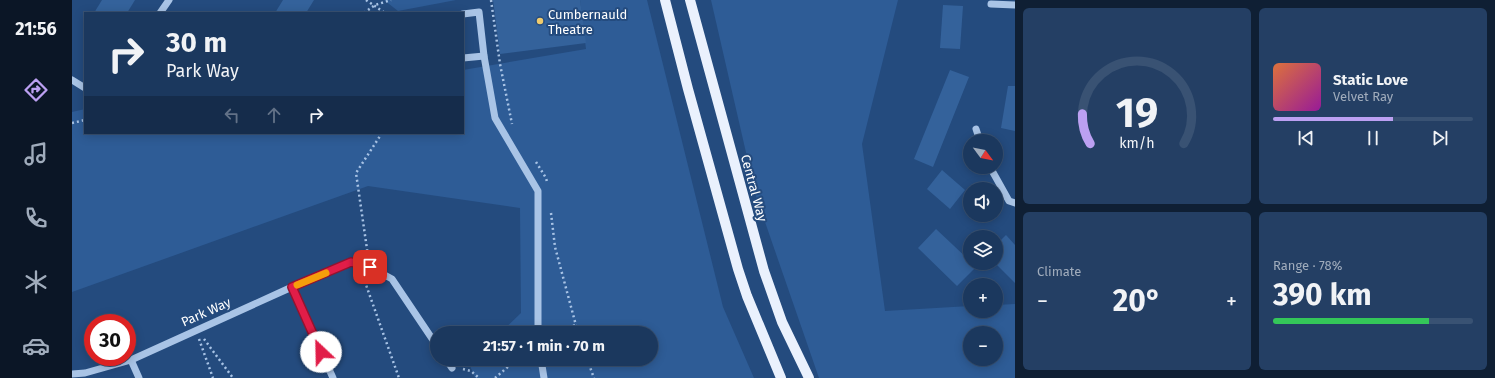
<!DOCTYPE html>
<html lang="en">
<head>
<meta charset="utf-8">
<style>
  :root { --surface:#1b385e; --page:#243f64; --text:#f1f3f6; --muted:#a0acbc; --line:#395273; --accent:#bca0f2 }
  body { margin:0; font-family:"Fira Sans",sans-serif; background:var(--page); color:var(--text); height:100vh; display:flex; flex-direction:column; font-size:15px; white-space:nowrap }
  * { box-sizing:border-box; margin:0 }
  p { font-size:13px; color:var(--muted) }
  .icon { flex:none; width:22px; height:22px; fill:none; stroke:currentColor; stroke-width:2; stroke-linecap:round; stroke-linejoin:round }
  .map { position:relative; flex:1; overflow:hidden }
  .side { display:flex; flex-direction:column; gap:8px; padding:8px; background:#0f1f34; width:480px }
  .side>* { flex:none }
  .banner { position:absolute; left:12px; top:12px; width:380px; height:122px; border-radius:0px; box-shadow:0 2px 10px #0003,0 0 0 1px var(--line); background:#1b385e; color:var(--text); overflow:hidden }
  .needle { width:26px; rotate:122deg }
  .tools { position:absolute; left:891px; top:134px; display:grid; gap:8px }
  .tools a { display:grid; place-items:center; width:40px; height:40px; border-radius:50%; background:var(--surface); box-shadow:0 2px 10px #0003,0 0 0 1px var(--line); font-size:20px }
  .speed { position:absolute; left:12px; top:314px; display:flex; gap:8px; font-size:20px; font-weight:700; text-align:center }
  .speed>* { display:grid; place-content:center; width:52px; height:52px; border-radius:50%; background:var(--surface); box-shadow:0 2px 10px #0003,0 0 0 1px var(--line); line-height:1 }
  .speed .limit { border:6px solid #d22; background:#fff; color:#111 }
  .pin { position:absolute; display:grid; place-items:center; width:34px; height:34px; color:#fff; margin:-17px; border-radius:8px; box-shadow:0 2px 6px #0006 }
  .me { position:absolute; width:44px; margin:-22px; rotate:336deg; stroke-linejoin:round; filter:drop-shadow(0 0 3px #0008) }
  .turn { display:flex; align-items:center; gap:14px; height:84px; padding:0 16px; font-size:18px }
  .turn .icon { width:52px; height:52px; stroke-width:2.5 }
  .turn b { display:block; font-size:28px; line-height:34px }
  .lanes { display:flex; align-items:center; height:38px; padding:0 16px; background:#0003; justify-content:center; gap:20px; direction:ltr }
  .lanes .off { opacity:.35 }
  .big { font-size:30px; font-weight:700; line-height:1.1 }
  .side .widget { flex:1; display:flex; flex-direction:column; justify-content:center; gap:6px; min-width:0; padding:0 14px; border-radius:6px; background:var(--page) }
  .side .dial { align-items:center; gap:0 }
  .dial svg { height:104px; overflow:visible; fill:none; stroke:var(--line); stroke-width:7; stroke-linecap:round; text-anchor:middle }
  .dial text { fill:var(--text); stroke:none }
  .song { display:flex; align-items:center; gap:12px }
  .cover { width:48px; height:48px; border-radius:6px; background:linear-gradient(135deg,hsl(20 70% 55%),hsl(300 70% 35%)) }
  .played { height:4px; border-radius:2px; background:linear-gradient(90deg,var(--accent) 60%,var(--line) 60%) }
  .keys { display:flex; justify-content:space-around; direction:ltr }
  .heat { display:flex; justify-content:space-between; align-items:center; font-size:22px; direction:ltr }
  .charge { height:6px; border-radius:3px; background:linear-gradient(90deg,#34c759 78%,var(--line) 0) }
  .side .tiles { flex:1; display:grid; gap:8px; grid-template-columns:repeat(2,1fr) }
  .trip { position:absolute; left:358px; top:326px; width:228px; height:40px; border-radius:20px; background:var(--surface); box-shadow:0 2px 10px #0003,0 0 0 1px var(--line); font-weight:700; line-height:40px; text-align:center }
  main { display:flex; flex:1; min-height:0 }
  .menu { display:flex; flex-direction:column; width:72px; justify-content:space-around; align-items:center; background:#0b1626; color:var(--muted) }
  .menu .icon { width:28px; height:28px }
  .menu .active { color:var(--accent) }
  .menu b { font-size:18px; color:var(--text) }
  .map>svg:first-child { display:block }
  .green { fill:#2e5c96; fill-rule:evenodd }
  .building { fill:#34629b }
  .lines { fill:none; stroke-linecap:round; stroke-linejoin:round }
  .path { stroke:#a9c4e6; stroke-width:2.5; stroke-dasharray:2 3; stroke-linecap:butt }
  .minor { stroke:#a9c4e6; stroke-width:7 }
  .major { stroke:#eaf1fd; stroke-width:10 }
  .route-casing { stroke:#92132f; stroke-width:10 }
  .route { stroke:#e11d48; stroke-width:7 }
  .slow { stroke:#f59e0b; stroke-width:7 }
  .poi-dot { fill:#f0cb6d; stroke:#244b7e; stroke-width:1.5 }
  .labels { text-anchor:middle; dominant-baseline:central; stroke-width:4; stroke-linejoin:round; paint-order:stroke }
  .poi-label { font-size:13px; fill:#fff; stroke:#244b7e; text-anchor:start }
  .street-label { font-size:13px; fill:#fff; stroke:#244b7e }
</style>
</head>
<body>
<main>
<nav class="menu">
<b>21:56</b>
<svg class="icon active" aria-label="directions" viewBox="0 0 24 24"><path d="M12 3l9 9-9 9-9-9zM9 14v-3h6M13 9l2 2-2 2"/></svg>
<svg class="icon" aria-label="music" viewBox="0 0 24 24"><path d="M9 18V5l10-2v13"/><circle cx="6" cy="18" r="3"/><circle cx="16" cy="16" r="3"/></svg>
<svg class="icon" aria-label="phone" viewBox="0 0 24 24"><path d="M5 4h4l2 5-3 2q2 4 5 5l2-3 5 2v4C11 20 4 13 5 4z"/></svg>
<svg class="icon" aria-label="climate" viewBox="0 0 24 24"><path d="M12 3v18M4 7l16 10M4 17L20 7"/></svg>
<svg class="icon" aria-label="car" viewBox="0 0 24 24"><path d="M5 17H2v-5l4-1 3-4h7l3 4 3 1v5h-3M9 17h6M6 11h13"/><circle cx="7" cy="17" r="2"/><circle cx="17" cy="17" r="2"/></svg>
</nav>
<div class="map">
<svg width="943" height="378" viewBox="0 0 943 378">
  <rect width="100%" height="100%" fill="#244b7e"/>
  <g class="green">
    <polygon points="312,0 384,0 326,11"/>
    <polygon points="508,0 575,0 651,307 682,378 403,378 397,363 401,359 579,359 579,333 428,333 449,313 448,208 296,186 0,292 0,112 13,109 13,133 391,133 391,70 514,49"/>
    <path d="M639 0H826L790 144 813 311 898 306V311H924V305L943 304V378H747L684 196ZM898 333H924V359H898Z"/>
  </g>
  <g class="building">
    <polygon points="30,0 63,0 55,13 22,13"/>
    <polygon points="211,0 242,0 234,13 203,13"/>
    <polygon points="421,0 508,0 514,43 428,54"/>
    <polygon points="871,5 891,6 888,49 868,48"/>
    <polygon points="878,70 897,77 861,167 842,159"/>
    <polygon points="936,86 943,86 943,131 929,128"/>
    <polygon points="870,170 893,190 878,209 855,189"/>
    <polygon points="864,229 898,261 898,263 904,267 885,286 846,248"/>
    <polygon points="934,235 943,245 943,283 924,264 924,245"/>
  </g>
  <g class="lines">
    <g class="path">
      <polyline points="294,0 313,13"/>
      <polyline points="419,0 428,64 440,124"/>
      <polyline points="292,13 303,5 319,0"/>
      <polyline points="0,123 13,120"/>
      <polyline points="464,162 474,178 475,182"/>
      <polyline points="479,213 483,247 506,333"/>
      <polyline points="296,256 284,173 310,133"/>
      <polyline points="294,276 293,282 327,378"/>
      <polyline points="488,333 503,325"/>
      <polyline points="127,339 141,378"/>
      <polyline points="132,339 161,378"/>
      <polyline points="515,359 522,378"/>
      <polyline points="391,369 399,371 407,378"/>
      <polyline points="423,378 445,359"/>
    </g>
    <g class="minor">
      <polyline points="919,4 943,5"/>
      <polyline points="88,13 97,0"/>
      <polyline points="391,14 407,12 412,56 423,118 466,191 466,333"/>
      <polyline points="391,58 412,56"/>
      <polyline points="0,80 13,88"/>
      <polyline points="904,129 908,141"/>
      <polyline points="918,167 937,201 943,203"/>
      <polyline points="220,287 261,378"/>
      <polyline points="374,359 380,368"/>
      <polyline points="469,359 472,378"/>
      <polyline points="59,360 67,378"/>
      <polyline points="0,374 13,373 59,360 220,287 279,262 298,267 320,279 365,346"/>
    </g>
    <g class="major">
      <polyline points="593,0 616,89 666,269 675,296 709,378"/>
      <polyline points="618,0 692,271 710,322 737,378"/>
    </g>
  </g>
  <g class="lines">
    <g class="route-casing">
      <polyline id="route" points="249,352 220,287 279,262 298,267"/>
    </g>
    <use href="#route" class="route"/>
    <polyline class="slow" points="225,285 254,273"/>
  </g>
  <circle class="poi-dot" cx="468" cy="21" r="4"/>
  <g class="labels">
    <g class="poi-label">
      <text x="476" y="14">Cumbernauld<tspan x="476" dy="15">Theatre</tspan></text>
    </g>
    <g class="street-label">
      <text transform="translate(682 188) rotate(75)">Central Way</text>
      <text transform="translate(134 312) rotate(-24)">Park Way</text>
    </g>
  </g>
</svg>
<div class="tools">
<a><svg class="needle" viewBox="-14 -14 28 28"><path d="M0-13l5 13h-10z" fill="#e53935"/><path d="M0 13l5-13h-10z" fill="#a0acbc"/></svg></a>
<a><svg class="icon" aria-label="sound" viewBox="0 0 24 24"><path d="M4 9h4l5-4v14l-5-4H4zM17 9q2 3 0 6"/></svg></a>
<a><svg class="icon" aria-label="layers" viewBox="0 0 24 24"><path d="M12 4l9 5-9 5-9-5zM3 14l9 5 9-5"/></svg></a>
<a>+</a>
<a>−</a>
</div>
<div class="speed"><div class="limit">30</div></div>
<div class="pin" style="left:298px;top:267px;background:#d93025"><svg class="icon" aria-label="arrive" viewBox="0 0 24 24"><path d="M6 21V4h12l-3 4 3 4H6"/></svg></div>
<svg class="me" style="left:249px;top:352px" viewBox="-20 -20 40 40"><circle r="19" fill="#fff"/><path d="M0-13L10 11 0 6-10 11z" fill="#e11d48"/></svg>
<div class="trip">21:57 · 1 min · 70 m</div>
<div class="banner">
<div class="turn"><svg class="icon" aria-label="right" viewBox="0 0 24 24"><path d="M7 20v-9h11M14 6l5 5-5 5"/></svg><div><b>30 m</b>Park Way</div></div>
<div class="lanes"><svg class="icon off" aria-label="left" viewBox="0 0 24 24"><path d="M17 20v-9H6M10 6l-5 5 5 5"/></svg><svg class="icon off" aria-label="ahead" viewBox="0 0 24 24"><path d="M12 20V5M6 11l6-6 6 6"/></svg><svg class="icon" aria-label="right" viewBox="0 0 24 24"><path d="M7 20v-9h11M14 6l5 5-5 5"/></svg></div>
</div>
</div>
<section class="side">
<div class="tiles">
<div class="widget dial"><svg viewBox="0 0 100 80">
<path d="M14 69A42 42 0 1 1 86 69"/>
<path d="M14 69A42 42 0 0 1 8 46" stroke="#bca0f2"/>
<text x="50" y="56" font-size="32" font-weight="700">19</text>
<text x="50" y="72" font-size="11">km/h</text>
</svg></div>
<div class="widget">
<div class="song"><i class="cover"></i><div><b>Static Love</b><p>Velvet Ray</p></div></div>
<div class="played"></div>
<div class="keys"><svg class="icon" aria-label="previous" viewBox="0 0 24 24"><path d="M18 5L8 12l10 7zM5 5v14"/></svg><svg class="icon" aria-label="pause" viewBox="0 0 24 24"><path d="M8 5v14M16 5v14"/></svg><svg class="icon" aria-label="next" viewBox="0 0 24 24"><path d="M6 5l10 7-10 7zM19 5v14"/></svg></div>
</div>
<div class="widget"><p>Climate</p>
<div class="heat"><a>−</a><b class="big">20°</b><a>+</a></div>
</div>
<div class="widget"><p>Range · 78%</p><b class="big">390 km</b><div class="charge"></div></div>
</div>
</section>
</main>
</body>
</html>
